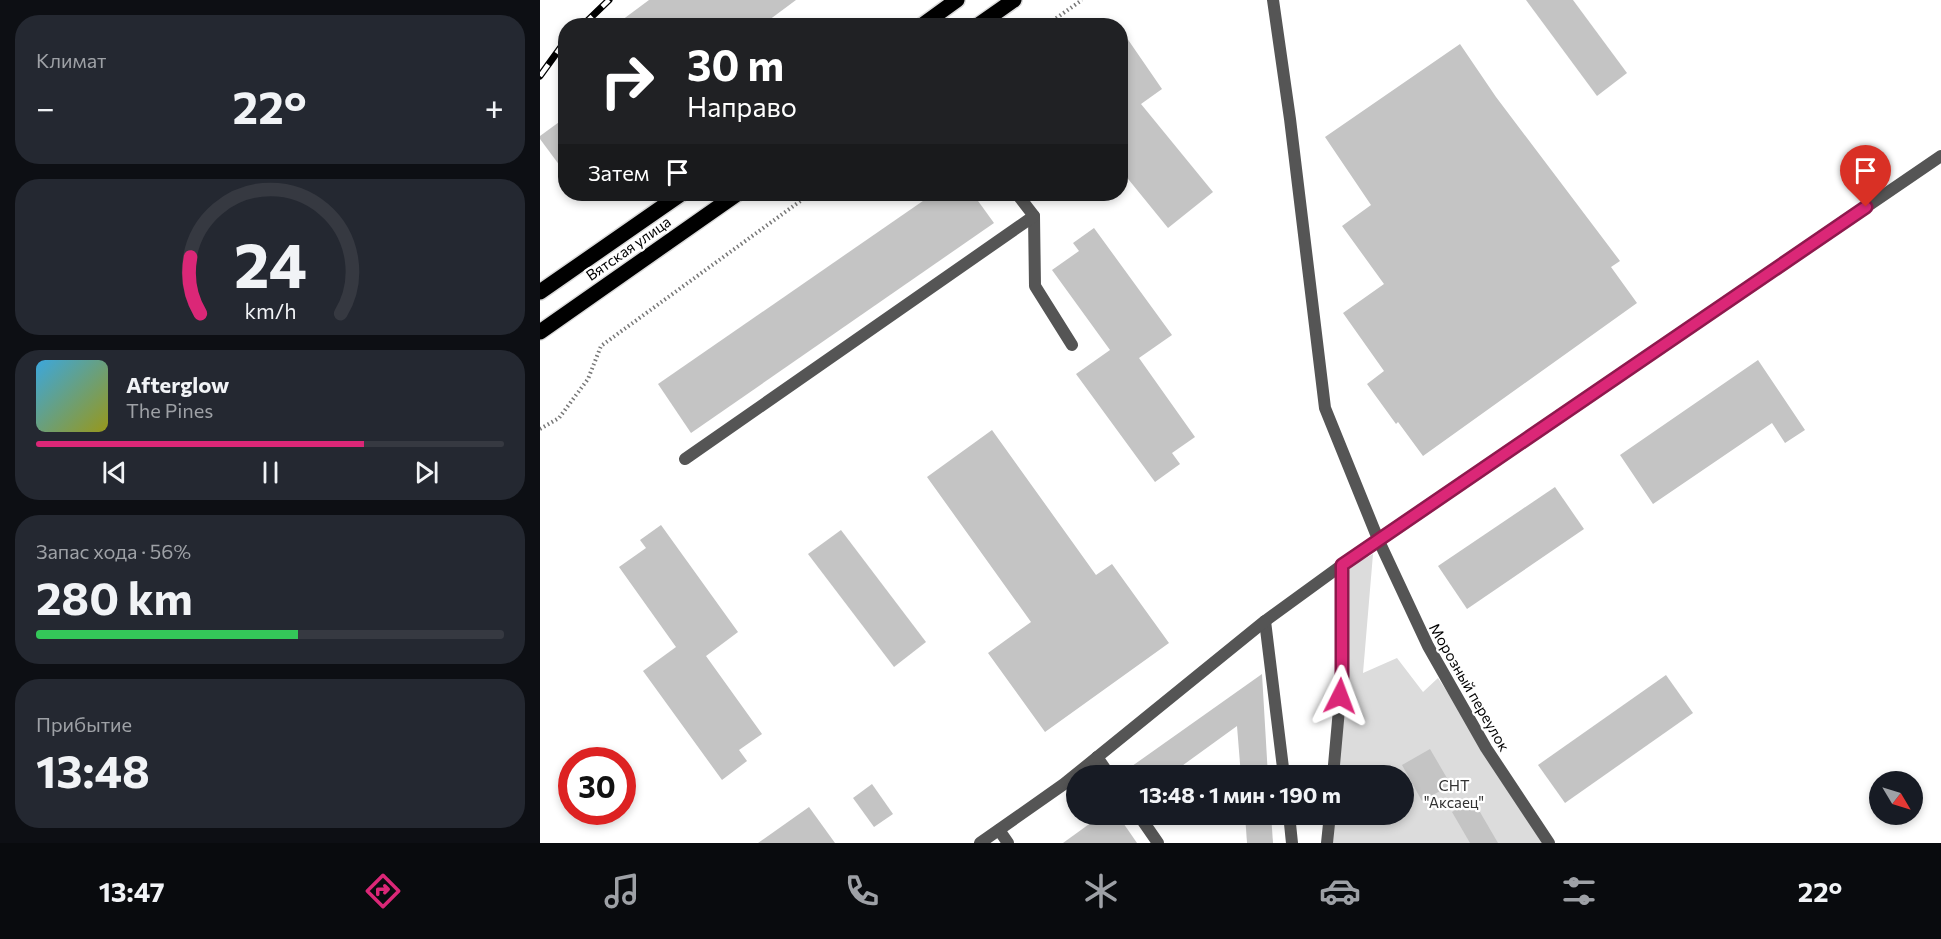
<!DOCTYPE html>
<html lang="ru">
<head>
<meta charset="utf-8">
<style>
  :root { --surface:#171b24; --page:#242831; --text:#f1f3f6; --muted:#9ea1a6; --line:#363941; --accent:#db2777 }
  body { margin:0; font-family:Commissioner,sans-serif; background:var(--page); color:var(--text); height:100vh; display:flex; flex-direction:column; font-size:22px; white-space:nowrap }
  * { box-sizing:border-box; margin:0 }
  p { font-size:20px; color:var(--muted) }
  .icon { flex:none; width:33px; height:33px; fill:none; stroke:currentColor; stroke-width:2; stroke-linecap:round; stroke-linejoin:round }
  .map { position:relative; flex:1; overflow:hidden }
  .drawer { display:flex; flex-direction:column; gap:15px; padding:15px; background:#0d0f14; width:540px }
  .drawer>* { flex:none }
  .banner { position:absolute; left:18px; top:18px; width:570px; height:183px; border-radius:24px; box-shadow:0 3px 9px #0003; background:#202124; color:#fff; overflow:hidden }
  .needle { width:39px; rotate:128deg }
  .tools { position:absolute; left:1329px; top:771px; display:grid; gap:12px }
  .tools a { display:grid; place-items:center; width:54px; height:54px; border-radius:50%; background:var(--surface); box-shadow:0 3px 9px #0003; font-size:30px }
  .speed { position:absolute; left:18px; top:747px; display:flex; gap:12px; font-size:30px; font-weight:700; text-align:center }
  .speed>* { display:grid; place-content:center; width:78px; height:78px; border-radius:50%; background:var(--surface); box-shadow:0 3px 9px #0003; line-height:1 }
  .speed .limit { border:9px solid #d22; background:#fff; color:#111 }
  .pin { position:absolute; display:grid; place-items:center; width:51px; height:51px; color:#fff; margin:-62px -26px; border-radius:50% 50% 50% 0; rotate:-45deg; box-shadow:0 0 6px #0007 }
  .pin .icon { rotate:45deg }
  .me { position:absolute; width:66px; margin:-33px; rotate:3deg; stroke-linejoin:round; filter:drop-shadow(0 0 4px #0008) }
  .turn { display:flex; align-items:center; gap:21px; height:126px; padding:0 30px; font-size:27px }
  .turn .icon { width:78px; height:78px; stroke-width:2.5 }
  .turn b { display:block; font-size:42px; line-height:51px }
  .then { display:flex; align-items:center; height:57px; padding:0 30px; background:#0003; gap:12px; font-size:22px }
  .big { font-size:45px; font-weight:700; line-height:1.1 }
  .drawer .card { flex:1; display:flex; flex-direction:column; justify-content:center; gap:9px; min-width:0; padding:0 21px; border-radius:24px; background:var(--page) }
  .drawer .dial { align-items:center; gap:0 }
  .dial svg { height:156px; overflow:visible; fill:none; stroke:var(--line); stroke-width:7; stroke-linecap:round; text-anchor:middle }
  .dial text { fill:var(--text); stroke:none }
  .song { display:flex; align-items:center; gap:18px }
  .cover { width:72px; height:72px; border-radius:9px; background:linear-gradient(135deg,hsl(200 70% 55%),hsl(60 70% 35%)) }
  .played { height:6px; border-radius:3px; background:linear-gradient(90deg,var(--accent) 70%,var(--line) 70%) }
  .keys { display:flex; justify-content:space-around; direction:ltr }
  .heat { display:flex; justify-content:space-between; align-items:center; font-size:33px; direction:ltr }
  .charge { height:9px; border-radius:4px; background:linear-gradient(90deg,#34c759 56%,var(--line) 0) }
  .trip { position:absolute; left:526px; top:765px; width:348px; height:60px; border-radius:30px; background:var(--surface); box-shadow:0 3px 9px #0003; font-weight:700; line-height:60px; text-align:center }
  .tab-bar { display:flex; height:96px; justify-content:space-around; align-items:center; background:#090b0e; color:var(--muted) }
  .tab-bar .icon { width:42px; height:42px }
  .tab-bar .current { color:var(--accent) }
  .tab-bar b { font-size:27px; color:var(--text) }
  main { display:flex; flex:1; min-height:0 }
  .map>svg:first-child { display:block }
  .green { fill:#dcdcdc }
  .building { fill:#c4c4c4 }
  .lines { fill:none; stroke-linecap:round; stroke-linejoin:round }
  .primary-casing { stroke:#dbdbdb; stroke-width:18 }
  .path { stroke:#777; stroke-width:4; stroke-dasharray:1.5 3; stroke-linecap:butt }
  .lane { stroke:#555; stroke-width:12 }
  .street { stroke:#555; stroke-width:12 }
  .primary { stroke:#000; stroke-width:15 }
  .rail-casing { stroke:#000; stroke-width:7 }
  .rail { stroke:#fff; stroke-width:4.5; stroke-dasharray:14; stroke-linecap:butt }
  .route-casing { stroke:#8e194d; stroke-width:15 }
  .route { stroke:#db2777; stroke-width:10 }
  .labels { text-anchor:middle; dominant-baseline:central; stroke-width:4.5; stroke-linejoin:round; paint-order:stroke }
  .street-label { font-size:15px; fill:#000; stroke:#fff }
  .park-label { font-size:15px; fill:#333; stroke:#fff }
</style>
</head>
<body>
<main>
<section class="drawer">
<div class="card"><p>Климат</p>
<div class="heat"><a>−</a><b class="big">22°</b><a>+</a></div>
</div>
<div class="card dial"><svg viewBox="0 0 100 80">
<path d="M14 69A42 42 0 1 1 86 69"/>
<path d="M14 69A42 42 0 0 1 9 40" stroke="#db2777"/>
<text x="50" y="56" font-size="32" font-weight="700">24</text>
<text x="50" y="72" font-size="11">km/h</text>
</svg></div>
<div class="card">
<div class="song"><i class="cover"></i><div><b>Afterglow</b><p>The Pines</p></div></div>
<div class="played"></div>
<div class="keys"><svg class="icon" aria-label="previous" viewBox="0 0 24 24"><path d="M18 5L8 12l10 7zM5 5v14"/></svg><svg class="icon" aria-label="pause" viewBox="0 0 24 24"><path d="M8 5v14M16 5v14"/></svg><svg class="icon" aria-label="next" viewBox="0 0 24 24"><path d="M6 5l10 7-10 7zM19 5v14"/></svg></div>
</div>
<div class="card"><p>Запас хода · 56%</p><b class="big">280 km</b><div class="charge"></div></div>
<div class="card"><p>Прибытие</p><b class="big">13:48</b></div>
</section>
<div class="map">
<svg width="1401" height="843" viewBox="0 0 1401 843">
  <rect width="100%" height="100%" fill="#fff"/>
  <polygon class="green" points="833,554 823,673 857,658 883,692 898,678 1008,843 793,843 795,815 864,814 864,776 797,775 808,568"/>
  <g class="building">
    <polygon points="109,0 256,0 221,26 74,26"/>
    <polygon points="986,0 1033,0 1087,73 1057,96"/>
    <polygon points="580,28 622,89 601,104 673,192 628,228 580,169"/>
    <polygon points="920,44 956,97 1080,261 1071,267 1097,303 883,456 858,422 856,424 827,384 844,371 803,313 844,284 802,226 831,205 785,137"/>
    <polygon points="26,117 26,174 0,139 0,136"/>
    <polygon points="393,194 433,194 454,223 151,433 118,384"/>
    <polygon points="554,228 632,335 599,358 655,437 632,453 640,464 615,482 536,374 570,350 512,270 539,251 533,243"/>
    <polygon points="1218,360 1265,430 1245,443 1232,423 1113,504 1080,455"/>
    <polygon points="452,430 556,575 572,564 629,643 505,732 448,653 491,622 387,477"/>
    <polygon points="1015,487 1044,529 927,609 898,566"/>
    <polygon points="121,525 198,632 166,656 222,734 199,750 207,761 182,780 103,671 136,647 79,567 106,548 100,540"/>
    <polygon points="301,530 386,642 354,667 268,554"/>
    <polygon points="722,674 728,776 701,776 697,726 628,776 578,776"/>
    <polygon points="1126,675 1153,713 1025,803 998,765"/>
    <polygon points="890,749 911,785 882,801 862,765"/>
    <polygon points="332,784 353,814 334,827 313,798"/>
    <polygon points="933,800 958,843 930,843 912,812"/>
    <polygon points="269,807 295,843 218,843"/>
    <polygon points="563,814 577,814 597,843 523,843"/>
    <polygon points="705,814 731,814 733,843 707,843"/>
  </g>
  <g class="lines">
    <g class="primary-casing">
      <g id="primary">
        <polyline points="381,26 417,0"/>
        <polyline points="437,26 474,0"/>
        <polyline points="0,292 141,194"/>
        <polyline points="0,332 197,194"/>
      </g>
    </g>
    <g class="path">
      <polyline points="505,26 542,0"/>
      <polyline points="0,429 19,418 48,379 61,346 270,194"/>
    </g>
    <g class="lane">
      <polyline points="733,0 750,119 785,408 838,539"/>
      <polyline points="494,216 495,286 532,345"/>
      <polyline points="145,459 494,216 477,194"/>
      <polyline points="725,621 744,776"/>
      <polyline points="557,757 570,776"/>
      <polyline points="598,814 618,843"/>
      <polyline points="749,814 752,843"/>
      <polyline points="459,830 468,843"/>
      <polyline points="440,843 524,784 725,621 802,565"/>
    </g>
    <g class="street">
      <polyline points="838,539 888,646 946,748 1009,843"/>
      <polyline points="793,776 802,676 802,565 1401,156"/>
      <polyline points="787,843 790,814"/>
    </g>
    <use href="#primary" class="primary"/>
    <g class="rail-casing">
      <g id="rail">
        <polyline points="42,26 69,0"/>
        <polyline points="0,76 26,40"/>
      </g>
    </g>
    <use href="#rail" class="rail"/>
  </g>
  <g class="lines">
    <g class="route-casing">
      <polyline id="route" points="800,696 802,676 802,565 1326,207"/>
    </g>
    <use href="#route" class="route"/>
  </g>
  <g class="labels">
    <g class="street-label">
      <text transform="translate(88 248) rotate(-35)">Вятская улица</text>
      <text transform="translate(930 687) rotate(60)">Морозный переулок</text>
    </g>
    <g class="park-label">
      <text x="914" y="785">СНТ<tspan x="914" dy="17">"Аксаец"</tspan></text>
    </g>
  </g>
</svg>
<div class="tools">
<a><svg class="needle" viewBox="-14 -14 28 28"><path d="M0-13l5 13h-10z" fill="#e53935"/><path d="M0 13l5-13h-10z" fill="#9ea1a6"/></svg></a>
</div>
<div class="speed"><div class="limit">30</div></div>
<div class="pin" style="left:1326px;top:207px;background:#d93025"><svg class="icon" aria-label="arrive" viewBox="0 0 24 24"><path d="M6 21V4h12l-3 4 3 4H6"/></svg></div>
<svg class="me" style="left:800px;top:696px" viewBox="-20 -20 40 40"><path d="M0-17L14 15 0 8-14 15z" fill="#db2777" stroke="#fff" stroke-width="4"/></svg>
<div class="trip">13:48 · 1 мин · 190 m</div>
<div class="banner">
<div class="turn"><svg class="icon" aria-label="right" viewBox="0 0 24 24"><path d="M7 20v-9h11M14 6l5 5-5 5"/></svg><div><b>30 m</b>Направо</div></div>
<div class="then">Затем<svg class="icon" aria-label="arrive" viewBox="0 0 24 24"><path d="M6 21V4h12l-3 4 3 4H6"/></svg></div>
</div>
</div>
</main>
<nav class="tab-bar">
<b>13:47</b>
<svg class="icon current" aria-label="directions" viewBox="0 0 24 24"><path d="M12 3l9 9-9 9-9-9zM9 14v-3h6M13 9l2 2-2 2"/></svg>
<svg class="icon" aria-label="music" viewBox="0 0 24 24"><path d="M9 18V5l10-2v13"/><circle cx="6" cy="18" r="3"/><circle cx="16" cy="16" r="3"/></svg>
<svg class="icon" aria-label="phone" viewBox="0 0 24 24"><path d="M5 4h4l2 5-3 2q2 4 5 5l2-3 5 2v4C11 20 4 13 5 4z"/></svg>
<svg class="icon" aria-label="climate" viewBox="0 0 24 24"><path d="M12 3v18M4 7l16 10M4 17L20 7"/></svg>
<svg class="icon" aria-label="car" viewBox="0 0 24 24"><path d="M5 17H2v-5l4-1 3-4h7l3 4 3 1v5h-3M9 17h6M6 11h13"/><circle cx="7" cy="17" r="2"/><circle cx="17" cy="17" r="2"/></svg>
<svg class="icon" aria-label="filters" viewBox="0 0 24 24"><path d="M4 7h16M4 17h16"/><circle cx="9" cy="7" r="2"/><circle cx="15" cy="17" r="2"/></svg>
<b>22°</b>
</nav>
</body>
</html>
